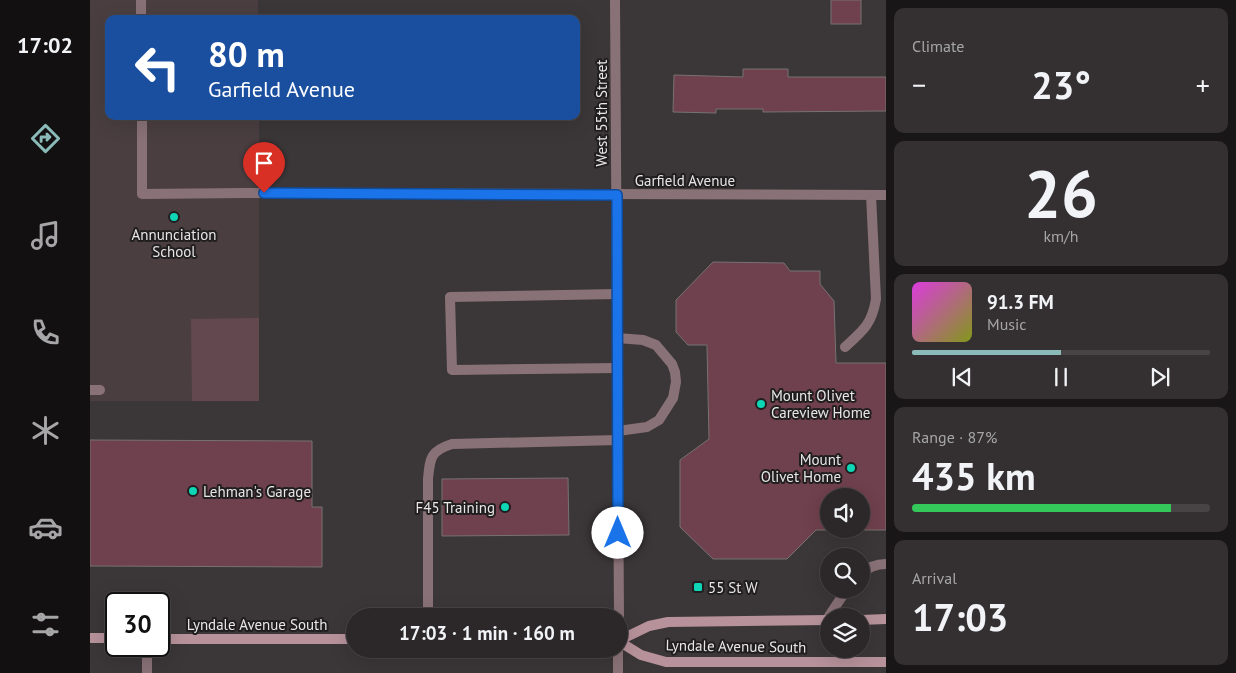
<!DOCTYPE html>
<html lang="en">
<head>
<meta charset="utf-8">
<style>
  :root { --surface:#2c2829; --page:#343031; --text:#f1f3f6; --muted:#a6a6a8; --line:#484446; --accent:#8bbbb9 }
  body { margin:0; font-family:"PT Sans",sans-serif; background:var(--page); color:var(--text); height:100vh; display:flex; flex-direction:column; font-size:19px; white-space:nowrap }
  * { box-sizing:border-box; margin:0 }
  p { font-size:16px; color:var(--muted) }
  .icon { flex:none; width:28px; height:28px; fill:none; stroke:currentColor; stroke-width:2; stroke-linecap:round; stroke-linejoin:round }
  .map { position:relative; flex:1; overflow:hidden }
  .side { display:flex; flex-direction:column; gap:8px; padding:8px; background:#181617; width:350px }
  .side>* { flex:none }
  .banner { position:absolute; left:15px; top:15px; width:475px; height:105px; border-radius:10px; box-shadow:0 5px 20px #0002,0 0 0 1px var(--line); background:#1a4fa0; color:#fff; overflow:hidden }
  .fabs { position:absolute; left:730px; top:488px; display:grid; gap:10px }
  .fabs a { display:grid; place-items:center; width:50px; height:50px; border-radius:50%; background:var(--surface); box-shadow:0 5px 20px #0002,0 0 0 1px var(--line); font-size:25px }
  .speed { position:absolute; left:15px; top:592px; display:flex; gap:10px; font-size:25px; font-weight:700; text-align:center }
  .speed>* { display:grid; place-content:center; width:65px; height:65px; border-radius:50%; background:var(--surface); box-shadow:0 5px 20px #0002,0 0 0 1px var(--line); line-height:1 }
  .speed .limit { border:2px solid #111; border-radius:8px; background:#fff; color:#111 }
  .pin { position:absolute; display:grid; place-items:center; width:42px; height:42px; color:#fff; margin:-51px -21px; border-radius:50% 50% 50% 0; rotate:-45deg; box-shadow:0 0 5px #0007 }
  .pin .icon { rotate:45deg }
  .me { position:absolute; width:55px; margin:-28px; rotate:0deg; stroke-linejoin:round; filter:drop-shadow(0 0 4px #0008) }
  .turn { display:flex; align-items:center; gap:18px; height:105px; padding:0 20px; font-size:22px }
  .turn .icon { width:65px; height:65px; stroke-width:2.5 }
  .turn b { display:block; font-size:35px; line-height:42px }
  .big { font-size:38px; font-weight:600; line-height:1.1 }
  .side .card { flex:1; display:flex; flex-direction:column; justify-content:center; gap:8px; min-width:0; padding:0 18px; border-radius:10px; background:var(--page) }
  .side .dial { align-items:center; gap:0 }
  .dial b { font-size:65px; line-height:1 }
  .song { display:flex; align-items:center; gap:15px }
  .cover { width:60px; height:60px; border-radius:8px; background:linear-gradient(135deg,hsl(300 70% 55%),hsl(70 70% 35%)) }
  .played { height:5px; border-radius:2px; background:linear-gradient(90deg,var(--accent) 50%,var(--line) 50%) }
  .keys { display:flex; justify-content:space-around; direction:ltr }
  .heat { display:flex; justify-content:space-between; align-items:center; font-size:28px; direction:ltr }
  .charge { height:8px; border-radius:4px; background:linear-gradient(90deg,#34c759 87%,var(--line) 0) }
  .trip { position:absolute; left:256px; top:608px; width:282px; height:50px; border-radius:25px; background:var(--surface); box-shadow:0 5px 20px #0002,0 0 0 1px var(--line); font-weight:600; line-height:50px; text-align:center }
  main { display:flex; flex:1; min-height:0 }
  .menu { display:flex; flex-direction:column; width:90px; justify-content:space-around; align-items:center; background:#121010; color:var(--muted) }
  .menu .icon { width:35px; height:35px }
  .menu .current { color:var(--accent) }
  .menu b { font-size:22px; color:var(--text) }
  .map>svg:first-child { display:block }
  .built { fill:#4a3e41 }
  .green { fill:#64484f }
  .building { fill:#6f404d; stroke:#777273; fill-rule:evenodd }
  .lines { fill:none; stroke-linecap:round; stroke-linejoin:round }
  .service { stroke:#897277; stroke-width:10 }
  .minor { stroke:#897277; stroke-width:10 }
  .secondary { stroke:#b7929b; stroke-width:10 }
  .route-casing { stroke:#114b97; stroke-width:12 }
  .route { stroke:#1a73e8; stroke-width:9 }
  .poi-dot { fill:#0ed5b5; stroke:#201e1f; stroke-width:2 }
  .labels { text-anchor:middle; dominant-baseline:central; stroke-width:4; stroke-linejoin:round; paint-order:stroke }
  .street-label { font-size:15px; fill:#e8e6e6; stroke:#201e1f }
  .poi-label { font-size:15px; fill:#e8e6e6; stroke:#201e1f; text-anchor:start }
</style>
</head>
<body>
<main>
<nav class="menu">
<b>17:02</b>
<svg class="icon current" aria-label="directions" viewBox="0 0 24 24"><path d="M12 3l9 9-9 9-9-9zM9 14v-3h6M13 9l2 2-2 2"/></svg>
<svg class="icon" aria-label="music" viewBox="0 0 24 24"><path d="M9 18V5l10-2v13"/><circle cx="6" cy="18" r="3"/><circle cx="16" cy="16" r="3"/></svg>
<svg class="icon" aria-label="phone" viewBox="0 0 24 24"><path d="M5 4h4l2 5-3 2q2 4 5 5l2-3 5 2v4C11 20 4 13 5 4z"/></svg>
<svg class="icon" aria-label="climate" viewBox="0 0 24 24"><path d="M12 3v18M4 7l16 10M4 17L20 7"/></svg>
<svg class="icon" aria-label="car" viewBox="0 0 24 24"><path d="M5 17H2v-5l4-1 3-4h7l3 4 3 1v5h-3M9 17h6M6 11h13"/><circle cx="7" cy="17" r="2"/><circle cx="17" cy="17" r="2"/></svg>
<svg class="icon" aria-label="filters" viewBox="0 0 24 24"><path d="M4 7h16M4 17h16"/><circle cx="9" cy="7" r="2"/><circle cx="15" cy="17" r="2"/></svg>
</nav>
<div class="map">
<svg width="796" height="673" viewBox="0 0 796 673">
  <rect width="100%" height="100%" fill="#3b3637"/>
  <polygon class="built" points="0,0 168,0 168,19 19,19 19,116 169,116 169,401 0,401"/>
  <polygon class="green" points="169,318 169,401 102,401 101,319"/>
  <g class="building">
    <rect x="741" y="0" width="30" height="24"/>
    <polygon points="653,69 698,69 698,77 796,77 796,111 673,112 673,109 626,109 626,113 583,112 584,75 653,77"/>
    <path d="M623 262 694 263 700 271H730V284L744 301 746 363H796V530H726L697 559H623L590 527V460L619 439 617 345H598L586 332V300ZM739 496H771V529H739Z"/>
    <polygon points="0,440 222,441 222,507 232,507 232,567 0,566"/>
    <polygon points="478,478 479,535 352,536 352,479"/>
  </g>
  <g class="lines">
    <g class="service">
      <polyline points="51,0 51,19"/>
      <polyline points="52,116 52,194 155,193"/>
      <polyline points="527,294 360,297 362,370 527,368"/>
      <polyline points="527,338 553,340 566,345 582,364 585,372 586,382 583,398 569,420 557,427 528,431"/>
      <path d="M755 347C773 331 782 324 786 299L781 195"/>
      <polyline points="0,390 10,390"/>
      <path d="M771 574C778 567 787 564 796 564"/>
      <path d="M338 616V479C340 458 340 451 362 444L528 440"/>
      <polyline points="739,616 757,589"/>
      <polyline points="57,646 57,673"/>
    </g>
    <g class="minor">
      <polyline points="525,0 529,616"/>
      <polyline points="155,193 796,195"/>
      <polyline points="528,673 528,649"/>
    </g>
    <g class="secondary">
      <polyline points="771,620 796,619"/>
      <polyline points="0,638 26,638"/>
      <polyline points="69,639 265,639"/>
      <polyline points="530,640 559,626 578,622 739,620"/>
      <polyline points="530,642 551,655 576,662 796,662"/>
    </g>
  </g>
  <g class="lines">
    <g class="route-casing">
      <polyline id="route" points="174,193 527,195 528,533"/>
    </g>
    <use href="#route" class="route"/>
  </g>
  <g class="poi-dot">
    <circle cx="84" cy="217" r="5"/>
    <circle cx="671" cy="404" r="5"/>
    <circle cx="761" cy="468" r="5"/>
    <circle cx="103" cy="491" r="5"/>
    <circle cx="415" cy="507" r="5"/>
    <rect x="603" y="582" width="10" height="10" rx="2.5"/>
  </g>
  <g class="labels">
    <g class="street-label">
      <text transform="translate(511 113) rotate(-90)">West 55th Street</text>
      <text x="595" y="180">Garfield Avenue</text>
      <text x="167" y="624">Lyndale Avenue South</text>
      <text transform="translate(646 646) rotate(1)">Lyndale Avenue South</text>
    </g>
    <g class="poi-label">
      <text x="84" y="234" text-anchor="middle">Annunciation<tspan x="84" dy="17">School</tspan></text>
      <text x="681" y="395">Mount Olivet<tspan x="681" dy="17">Careview Home</tspan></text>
      <text x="751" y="459" text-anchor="end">Mount<tspan x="751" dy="17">Olivet Home</tspan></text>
      <text x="113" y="491">Lehman's Garage</text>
      <text x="405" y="507" text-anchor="end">F45 Training</text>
      <text x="618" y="587">55 St W</text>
    </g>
  </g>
</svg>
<div class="fabs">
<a><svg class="icon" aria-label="sound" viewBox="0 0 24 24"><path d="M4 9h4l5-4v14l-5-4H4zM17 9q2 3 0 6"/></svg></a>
<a><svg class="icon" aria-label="search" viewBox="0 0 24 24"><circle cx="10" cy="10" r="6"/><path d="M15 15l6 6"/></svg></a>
<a><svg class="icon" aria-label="layers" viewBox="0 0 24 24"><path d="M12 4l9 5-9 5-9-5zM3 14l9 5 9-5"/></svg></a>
</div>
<div class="speed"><div class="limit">30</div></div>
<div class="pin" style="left:174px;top:193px;background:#d93025"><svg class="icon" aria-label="arrive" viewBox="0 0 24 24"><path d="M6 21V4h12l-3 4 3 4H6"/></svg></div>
<svg class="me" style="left:528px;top:533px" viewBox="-20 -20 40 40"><circle r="19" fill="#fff"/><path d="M0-13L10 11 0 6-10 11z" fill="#1a73e8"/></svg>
<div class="trip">17:03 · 1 min · 160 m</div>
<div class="banner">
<div class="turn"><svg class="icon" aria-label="left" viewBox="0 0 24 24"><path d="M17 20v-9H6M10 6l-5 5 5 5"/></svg><div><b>80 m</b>Garfield Avenue</div></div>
</div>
</div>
<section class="side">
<div class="card"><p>Climate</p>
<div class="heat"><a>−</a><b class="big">23°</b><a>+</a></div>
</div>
<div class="card dial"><b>26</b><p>km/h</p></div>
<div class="card">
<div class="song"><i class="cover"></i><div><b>91.3 FM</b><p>Music</p></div></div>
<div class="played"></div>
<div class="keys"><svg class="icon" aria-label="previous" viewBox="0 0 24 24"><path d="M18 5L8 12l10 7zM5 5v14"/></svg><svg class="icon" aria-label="pause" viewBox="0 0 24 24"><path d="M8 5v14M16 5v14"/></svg><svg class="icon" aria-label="next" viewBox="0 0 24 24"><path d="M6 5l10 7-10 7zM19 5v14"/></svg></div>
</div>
<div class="card"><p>Range · 87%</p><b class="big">435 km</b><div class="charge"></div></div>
<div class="card"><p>Arrival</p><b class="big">17:03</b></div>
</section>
</main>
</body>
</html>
